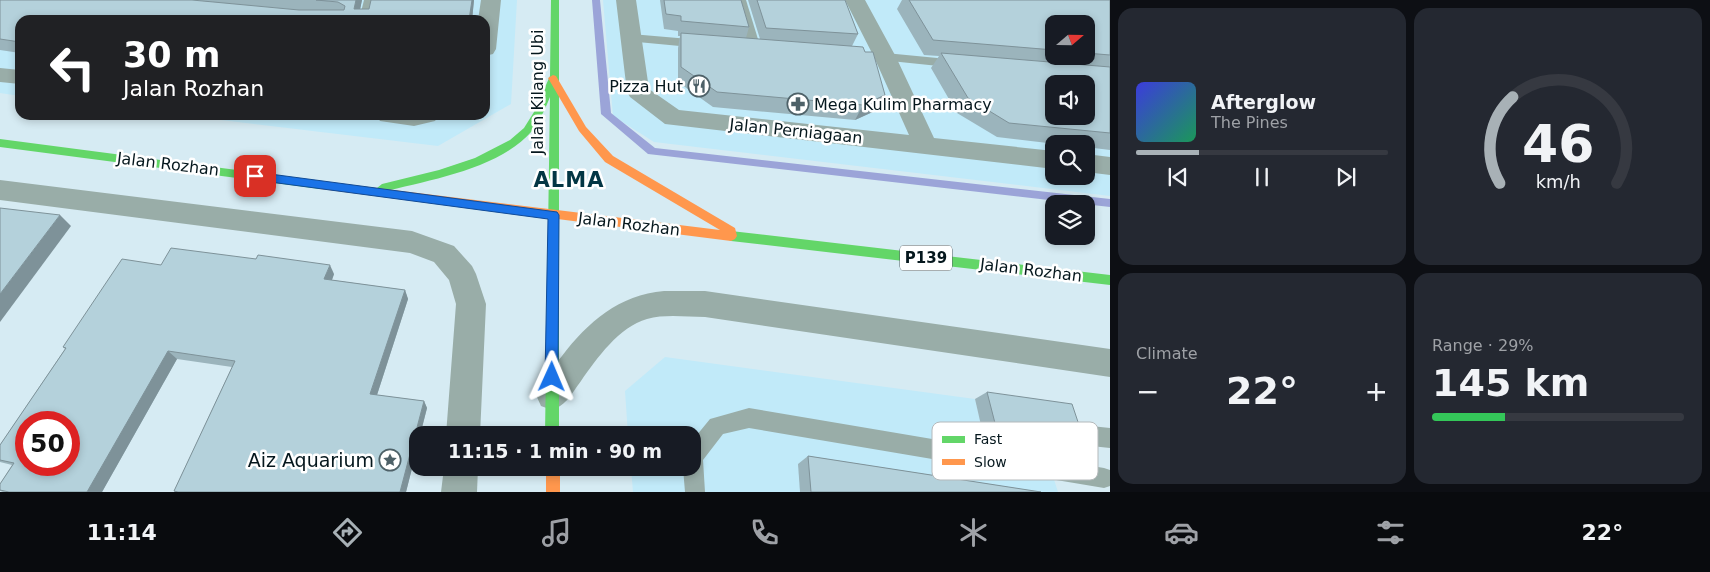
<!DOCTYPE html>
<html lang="en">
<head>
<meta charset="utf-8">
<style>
  :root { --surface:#171b24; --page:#242831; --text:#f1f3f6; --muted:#9ea1a6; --line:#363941; --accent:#a8b1b6 }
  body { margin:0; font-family:"DejaVu Sans",sans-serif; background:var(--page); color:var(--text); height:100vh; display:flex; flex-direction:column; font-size:19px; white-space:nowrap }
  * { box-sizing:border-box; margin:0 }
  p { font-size:16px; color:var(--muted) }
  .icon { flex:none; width:28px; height:28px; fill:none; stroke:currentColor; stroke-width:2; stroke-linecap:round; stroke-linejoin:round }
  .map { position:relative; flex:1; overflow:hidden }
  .details { display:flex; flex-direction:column; gap:8px; padding:8px; background:#0d0f14; width:600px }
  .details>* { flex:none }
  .top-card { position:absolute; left:15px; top:15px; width:475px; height:105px; border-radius:15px; box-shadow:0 2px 8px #0003; background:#202124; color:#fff; overflow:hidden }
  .needle { width:32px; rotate:70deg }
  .fabs { position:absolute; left:1045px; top:15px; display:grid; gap:10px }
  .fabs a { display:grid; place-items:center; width:50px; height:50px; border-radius:10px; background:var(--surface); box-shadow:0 2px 8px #0003; font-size:25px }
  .speed { position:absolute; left:15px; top:411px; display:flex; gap:10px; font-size:25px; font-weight:700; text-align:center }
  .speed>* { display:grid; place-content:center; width:65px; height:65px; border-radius:50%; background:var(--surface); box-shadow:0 2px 8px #0003; line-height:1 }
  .speed .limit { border:8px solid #d22; background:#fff; color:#111 }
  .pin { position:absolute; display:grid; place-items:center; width:42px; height:42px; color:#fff; margin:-21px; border-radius:10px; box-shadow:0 2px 8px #0006 }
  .me { position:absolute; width:55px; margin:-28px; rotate:1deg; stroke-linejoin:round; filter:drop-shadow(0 0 4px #0008) }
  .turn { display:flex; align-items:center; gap:18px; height:105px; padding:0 25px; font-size:22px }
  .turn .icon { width:65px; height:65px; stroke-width:2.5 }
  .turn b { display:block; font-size:35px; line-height:42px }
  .big { font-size:38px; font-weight:800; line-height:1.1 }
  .details .card { flex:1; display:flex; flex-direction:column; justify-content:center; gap:8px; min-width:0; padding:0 18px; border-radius:15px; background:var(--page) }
  .details .dial { align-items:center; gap:0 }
  .dial svg { height:130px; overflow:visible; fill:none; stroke:var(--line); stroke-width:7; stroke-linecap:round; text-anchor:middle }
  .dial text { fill:var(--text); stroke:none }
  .song { display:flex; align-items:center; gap:15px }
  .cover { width:60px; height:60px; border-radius:8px; background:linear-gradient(135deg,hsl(240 70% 55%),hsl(150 70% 35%)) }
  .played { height:5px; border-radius:2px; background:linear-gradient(90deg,var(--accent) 25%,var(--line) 25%) }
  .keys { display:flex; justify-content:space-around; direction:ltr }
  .heat { display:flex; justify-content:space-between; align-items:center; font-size:28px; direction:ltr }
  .charge { height:8px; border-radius:4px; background:linear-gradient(90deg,#34c759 29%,var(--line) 0) }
  .details .tiles { flex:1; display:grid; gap:8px; grid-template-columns:repeat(2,1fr) }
  .trip { position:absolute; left:409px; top:426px; width:292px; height:50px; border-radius:15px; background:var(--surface); box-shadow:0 2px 8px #0003; font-weight:800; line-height:50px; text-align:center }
  .tab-bar { display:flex; height:80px; justify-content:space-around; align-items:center; background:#090b0e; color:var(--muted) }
  .tab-bar .icon { width:35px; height:35px }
  .tab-bar .selected { color:var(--accent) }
  .tab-bar b { font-size:22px; color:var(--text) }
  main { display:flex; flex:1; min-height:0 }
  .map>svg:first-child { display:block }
  .built { fill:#c1eaf9; fill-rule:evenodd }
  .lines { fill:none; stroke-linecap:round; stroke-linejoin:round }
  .stream { fill:#9ba4d8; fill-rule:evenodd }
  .lane { fill:#99ada8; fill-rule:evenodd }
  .street { fill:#99ada8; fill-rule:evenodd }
  .fast { fill:#63d668; fill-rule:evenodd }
  .slow { fill:#ff974d; fill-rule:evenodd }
  .wall { fill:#9bb4bc; fill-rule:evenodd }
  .shaded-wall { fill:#7e9299 }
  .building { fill:#b4d1db; stroke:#7e9299; fill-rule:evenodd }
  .route { fill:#1a73e8; stroke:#114b97 }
  .labels { text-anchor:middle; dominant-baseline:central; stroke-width:5; stroke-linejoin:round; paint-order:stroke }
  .shield { fill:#fff; stroke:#505d61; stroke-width:1 }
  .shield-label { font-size:15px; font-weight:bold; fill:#05171d }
  .poi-label { font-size:16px; fill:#05171d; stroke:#fff; text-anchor:end }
  .street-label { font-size:16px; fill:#05171d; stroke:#fff }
  .near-poi-label { font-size:19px; fill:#05171d; stroke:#fff; text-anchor:end }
  .district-label { font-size:21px; font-weight:bold; letter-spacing:1px; fill:#033644; stroke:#fff }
  .key { fill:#fff; stroke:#b4b9bb; stroke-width:1 }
  .key-label { font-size:14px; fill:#05171d }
</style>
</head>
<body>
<main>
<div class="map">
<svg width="1110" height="492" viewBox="0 0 1110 492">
  <rect width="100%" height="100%" fill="#d6ebf3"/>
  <g class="built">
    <polygon points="0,0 517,0 511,104 438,146 180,115 485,115 485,20 20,20 20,96 0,93"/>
    <path d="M603 0H1063L1110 5V196L654 142 613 116ZM1054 24H1086V56H1054ZM1054 84H1086V116H1054ZM1054 144H1086V176H1054Z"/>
    <polygon points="665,357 975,399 986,444 1045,452 1058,492 633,492 631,468 692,468 692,435 628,435 625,391"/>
  </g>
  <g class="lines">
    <polygon class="stream" points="592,0 600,0 611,113 655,148 1110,199 1110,207 648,154 601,114"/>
    <g class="lane">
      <polygon points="364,0 376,0 371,20 359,20"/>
      <polygon points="734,0 746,0 761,49 759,52 755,53 749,49"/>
      <polygon points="631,34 701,40 707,44 701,48 627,41 625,38 627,35"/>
      <polygon points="875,52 958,60 964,64 958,68 871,59 869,56"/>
      <polygon points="749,408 1104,468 1110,470 1110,486 1104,488 749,428 723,434 703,460 705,492 685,492 683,468 692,468 692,441 710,419"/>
      <polygon points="1091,426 1110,428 1110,448 1091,446 1084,443 1081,436 1084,429"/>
    </g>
    <g class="street">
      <polygon points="481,0 501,0 496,49 493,54 485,56 485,20 478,20"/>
      <polygon points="616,0 636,0 649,89 679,110 909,135 874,57 845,0 865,0 896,57 934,138 1054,151 1054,169 665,124 630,97 627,92"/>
      <polygon points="0,68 20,70 20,84 0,82"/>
      <polygon points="376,115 439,115 435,121 414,126 380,121"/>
      <polygon points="1086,154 1110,157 1110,175 1086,172"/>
      <polygon points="0,180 412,231 454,246 472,266 476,274 486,304 480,435 446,435 456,304 449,280 434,262 410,253 0,200"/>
      <path d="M664 291H705L1110 349V377L705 317C686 317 665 314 647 319 619 327 597 358 581 381 571 394 568 404 552 410L541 406 536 395C542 381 552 368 562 356 588 322 619 295 664 291Z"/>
      <polygon points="444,468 478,468 477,492 441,492"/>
    </g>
    <g class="fast">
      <path d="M551 0H559V435H545L550 97C545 109 540 121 532 131 499 169 429 180 382 192L377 188 382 184 439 170 475 158 510 140 524 128 534 112 550 76Z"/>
      <polygon points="0,139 320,181 325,185 320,189 0,147"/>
      <polygon points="731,231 1110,275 1110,285 731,241 727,239 725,236 727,233"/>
    </g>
    <g class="slow">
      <polygon points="553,75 556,76 586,127 613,156 735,228 737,236 735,239 731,241 320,189 315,185 320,181 720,230 605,162 579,131 548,78"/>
      <rect x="546" y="468" width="14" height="24"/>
    </g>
  </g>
  <g class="wall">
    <polygon points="0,0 362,0 360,9 369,9 371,0 474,0 472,20 20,20 20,53 0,50"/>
    <polygon points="660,0 741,0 749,27 746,38 760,39 748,0 845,0 858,34 852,46 885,95 877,110 855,120 713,107 678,82 678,48 680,36 678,36 678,31 664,29"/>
    <path d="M902 0H1110V150L1086 147V144H1056L997 137 957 113 931 68 939 56 924 55 897 9ZM1054 24H1086V56H1054Z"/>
    <polygon points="161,265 334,274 332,280 405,290 408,299 377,395 424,401 427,408 406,492 175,492 174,491 232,367 177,359 102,492 3,492 0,491 0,484 12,465 0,462 0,445 65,349 63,347"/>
    <polygon points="987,392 1084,440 1069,447 983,434 975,399"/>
    <polygon points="808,456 1041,492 800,492 798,464"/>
  </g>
  <g class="shaded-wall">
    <polygon points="356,0 362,0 358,20 354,9"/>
    <polygon points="472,0 474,0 472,20 469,20"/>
    <polygon points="885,95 877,110 855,120 863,105"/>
    <polygon points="60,215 71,226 0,322 0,294"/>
    <polygon points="330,265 334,274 329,288 324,279"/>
    <polygon points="405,290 408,299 375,401 370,394"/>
    <polygon points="168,351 177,359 102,492 87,492"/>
    <polygon points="424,401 427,408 420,435 418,435 418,445 406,492 400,492"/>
  </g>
  <g class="building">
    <polygon points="0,0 192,0 299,10 344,10 345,6 338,2 316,0 356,0 354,9 369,9 371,0 472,0 469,20 20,20 20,42 0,39"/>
    <polygon points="664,0 741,0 749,27 681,21 681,16 666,14"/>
    <polygon points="757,0 845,0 858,34 766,28"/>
    <polygon points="909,0 1110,0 1110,55 1086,53 1086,24 1054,24 1054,50 933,40"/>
    <polygon points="681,33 863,47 865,52 873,52 885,95 863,105 717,92 681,67"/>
    <path d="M941 53 1110 67V133L1009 123 968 98ZM1054 84H1086V116H1054Z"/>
    <polygon points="0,208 60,215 0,294"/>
    <path d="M171 248 256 259 258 255 330 265 324 279 405 290 370 394 424 401 400 492H178L174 491 235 361 168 351 87 492H9L0 490V484L14 463 0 460V445L66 348 63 347 122 259 161 265ZM26 422H69V465H26Z"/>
    <polygon points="987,392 1072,404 1084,440 996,427"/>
    <polygon points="808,456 1041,492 811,492"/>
  </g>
  <polygon class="route" points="255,172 557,212 559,215 558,377 556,382 552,384 547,382 545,377 548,219 255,180 250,176"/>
  <defs>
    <g id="restaurant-ring" transform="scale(1.125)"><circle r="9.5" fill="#fff" stroke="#4e6168" stroke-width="1.5"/><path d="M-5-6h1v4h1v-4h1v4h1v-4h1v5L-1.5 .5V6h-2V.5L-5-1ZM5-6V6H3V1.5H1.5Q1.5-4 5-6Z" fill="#4e6168"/></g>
    <g id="pharmacy-ring" transform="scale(1.125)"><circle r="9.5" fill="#fff" stroke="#4e6168" stroke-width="1.5"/><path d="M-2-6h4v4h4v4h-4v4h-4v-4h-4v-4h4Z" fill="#4e6168"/></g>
    <g id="sight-ring" transform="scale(1.125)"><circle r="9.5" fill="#fff" stroke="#4e6168" stroke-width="1.5"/><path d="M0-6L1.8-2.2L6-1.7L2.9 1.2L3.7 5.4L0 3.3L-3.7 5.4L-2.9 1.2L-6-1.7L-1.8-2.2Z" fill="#4e6168"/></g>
  </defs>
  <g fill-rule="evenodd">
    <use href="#restaurant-ring" x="699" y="86"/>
    <use href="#pharmacy-ring" x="798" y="104"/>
    <use href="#sight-ring" x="390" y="460"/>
  </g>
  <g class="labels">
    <rect class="shield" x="900" y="245.5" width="52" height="25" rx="4"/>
    <g class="shield-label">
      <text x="926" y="258">P139</text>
    </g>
    <g class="poi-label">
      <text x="683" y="86">Pizza Hut</text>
      <text x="814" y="104" text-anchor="start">Mega Kulim Pharmacy</text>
    </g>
    <g class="street-label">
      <text transform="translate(537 92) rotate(-90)">Jalan Kilang Ubi</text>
      <text transform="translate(796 131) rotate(6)">Jalan Perniagaan</text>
      <text transform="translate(168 164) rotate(7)">Jalan Rozhan</text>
      <text transform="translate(629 224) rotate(7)">Jalan Rozhan</text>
      <text transform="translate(1031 270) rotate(7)">Jalan Rozhan</text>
    </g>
    <g class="near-poi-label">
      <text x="374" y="460">Aiz Aquarium</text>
    </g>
    <g class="district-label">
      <text x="569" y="180">ALMA</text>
    </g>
  </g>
  <rect x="932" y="422" width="166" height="58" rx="8" class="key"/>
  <rect x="942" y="436" width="23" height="7" fill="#63d668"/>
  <rect x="942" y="459" width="23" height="6" fill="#ff974d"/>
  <g class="key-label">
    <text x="974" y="444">Fast</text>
    <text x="974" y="467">Slow</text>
  </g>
</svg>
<div class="fabs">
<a><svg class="needle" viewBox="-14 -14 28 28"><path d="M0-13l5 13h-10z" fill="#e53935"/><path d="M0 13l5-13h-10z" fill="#9ea1a6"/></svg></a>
<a><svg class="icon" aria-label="sound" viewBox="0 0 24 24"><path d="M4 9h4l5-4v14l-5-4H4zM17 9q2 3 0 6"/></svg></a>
<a><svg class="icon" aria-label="search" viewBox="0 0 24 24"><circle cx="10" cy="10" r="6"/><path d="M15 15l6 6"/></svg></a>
<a><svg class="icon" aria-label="layers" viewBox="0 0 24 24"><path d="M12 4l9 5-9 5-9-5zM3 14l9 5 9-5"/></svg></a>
</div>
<div class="speed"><div class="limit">50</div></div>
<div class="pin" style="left:255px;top:176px;background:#d93025"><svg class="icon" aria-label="arrive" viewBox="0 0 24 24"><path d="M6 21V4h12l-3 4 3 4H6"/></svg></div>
<svg class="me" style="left:552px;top:377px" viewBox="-20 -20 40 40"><path d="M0-17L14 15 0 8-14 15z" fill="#1a73e8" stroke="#fff" stroke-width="4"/></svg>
<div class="trip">11:15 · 1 min · 90 m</div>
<div class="top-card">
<div class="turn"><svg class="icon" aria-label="left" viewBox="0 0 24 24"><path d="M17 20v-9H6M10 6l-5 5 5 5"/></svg><div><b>30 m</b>Jalan Rozhan</div></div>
</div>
</div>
<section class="details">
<div class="tiles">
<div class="card">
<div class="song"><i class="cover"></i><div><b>Afterglow</b><p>The Pines</p></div></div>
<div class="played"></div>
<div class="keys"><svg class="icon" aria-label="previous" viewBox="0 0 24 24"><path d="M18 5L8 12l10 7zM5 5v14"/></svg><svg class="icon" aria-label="pause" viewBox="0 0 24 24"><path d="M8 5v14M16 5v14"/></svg><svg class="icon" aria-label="next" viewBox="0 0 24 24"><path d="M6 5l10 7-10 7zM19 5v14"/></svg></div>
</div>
<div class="card dial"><svg viewBox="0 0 100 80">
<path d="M14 69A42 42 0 1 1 86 69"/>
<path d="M14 69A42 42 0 0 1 22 16" stroke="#a8b1b6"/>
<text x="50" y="56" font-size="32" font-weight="700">46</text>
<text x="50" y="72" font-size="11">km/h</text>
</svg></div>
<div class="card"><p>Climate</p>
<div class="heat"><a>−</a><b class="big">22°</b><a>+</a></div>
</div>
<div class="card"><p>Range · 29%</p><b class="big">145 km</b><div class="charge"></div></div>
</div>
</section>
</main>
<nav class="tab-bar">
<b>11:14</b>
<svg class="icon selected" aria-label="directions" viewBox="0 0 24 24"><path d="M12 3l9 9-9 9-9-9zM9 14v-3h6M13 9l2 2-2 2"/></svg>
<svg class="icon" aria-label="music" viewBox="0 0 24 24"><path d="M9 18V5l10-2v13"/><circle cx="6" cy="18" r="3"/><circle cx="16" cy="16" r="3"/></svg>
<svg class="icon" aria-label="phone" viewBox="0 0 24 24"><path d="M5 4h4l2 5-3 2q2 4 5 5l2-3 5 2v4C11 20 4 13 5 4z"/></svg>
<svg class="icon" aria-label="climate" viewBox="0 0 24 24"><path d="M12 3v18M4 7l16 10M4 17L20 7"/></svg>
<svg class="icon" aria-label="car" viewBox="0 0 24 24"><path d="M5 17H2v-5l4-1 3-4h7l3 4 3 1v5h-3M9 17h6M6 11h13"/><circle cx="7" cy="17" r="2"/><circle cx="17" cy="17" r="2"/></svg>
<svg class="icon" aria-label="filters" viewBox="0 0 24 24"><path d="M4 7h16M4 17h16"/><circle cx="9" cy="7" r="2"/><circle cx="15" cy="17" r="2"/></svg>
<b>22°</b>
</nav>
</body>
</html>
